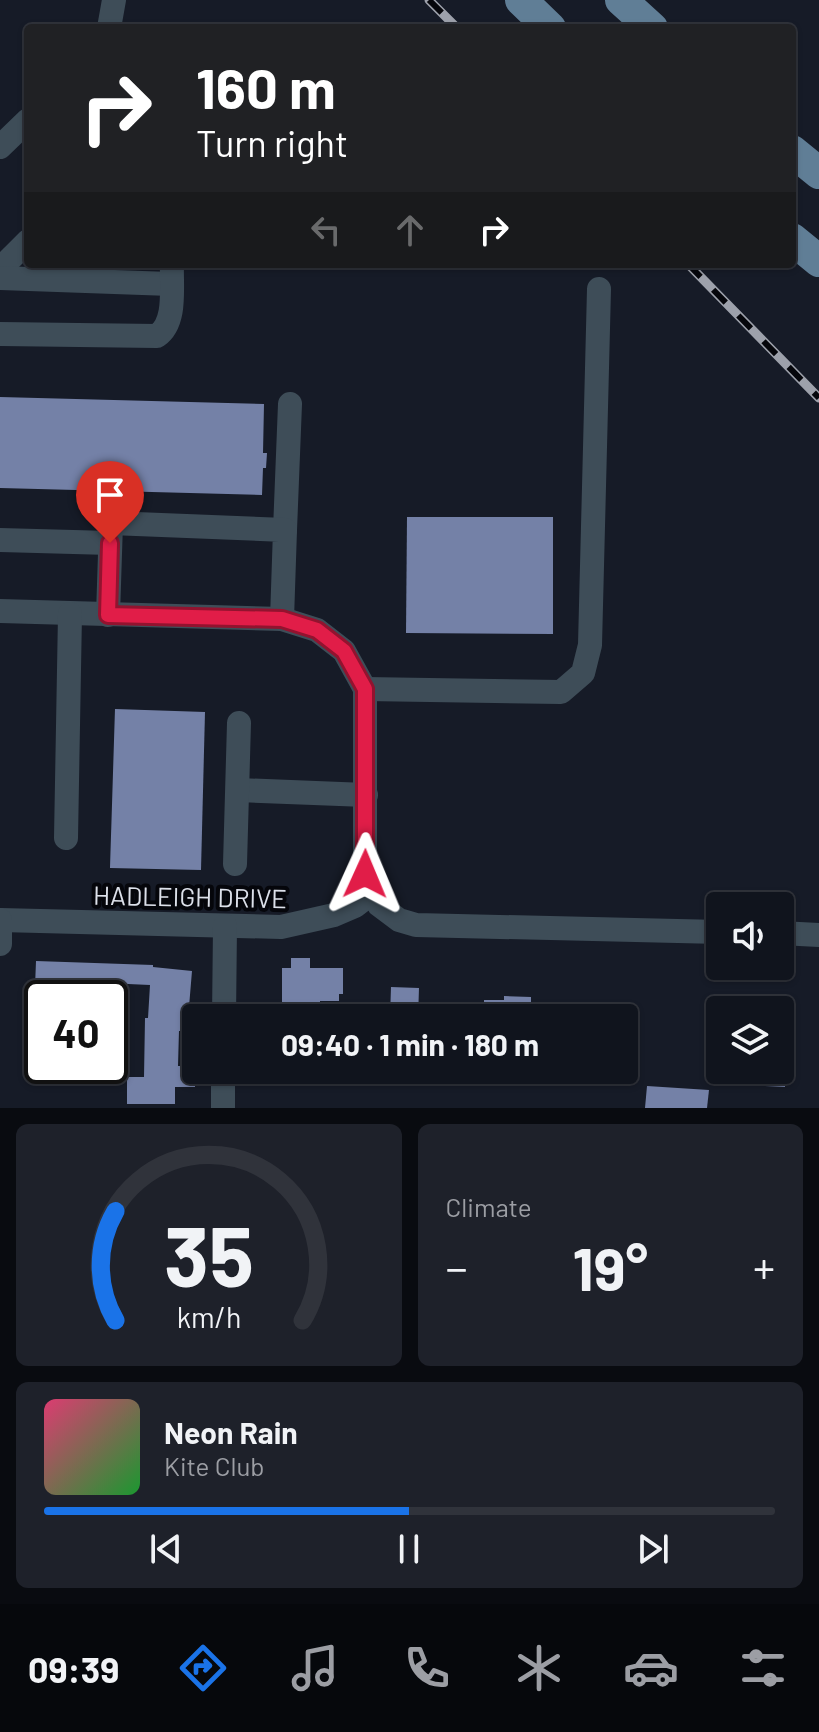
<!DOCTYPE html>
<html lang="en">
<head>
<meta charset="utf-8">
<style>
  :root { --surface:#10141d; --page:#1e212a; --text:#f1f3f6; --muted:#9c9ea4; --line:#30333b; --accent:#1a73e8 }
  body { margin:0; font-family:Barlow,sans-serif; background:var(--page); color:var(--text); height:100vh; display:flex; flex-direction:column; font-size:30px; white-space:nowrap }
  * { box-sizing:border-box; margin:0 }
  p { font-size:26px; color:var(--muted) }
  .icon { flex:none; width:44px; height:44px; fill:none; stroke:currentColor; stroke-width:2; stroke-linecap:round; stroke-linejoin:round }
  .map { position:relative; height:1108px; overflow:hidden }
  .drawer { display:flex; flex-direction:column; gap:16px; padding:16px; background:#090b10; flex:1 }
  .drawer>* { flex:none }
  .guide { position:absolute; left:24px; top:24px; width:772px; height:244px; border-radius:8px; box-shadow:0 2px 6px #0004,0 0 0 2px var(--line); background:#202124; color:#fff; overflow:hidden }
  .buttons { position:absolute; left:706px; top:892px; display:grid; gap:16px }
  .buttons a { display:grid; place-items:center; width:88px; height:88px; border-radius:8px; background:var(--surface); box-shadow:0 2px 6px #0004,0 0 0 2px var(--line); font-size:40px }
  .speed { position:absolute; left:24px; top:980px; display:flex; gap:16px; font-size:40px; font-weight:700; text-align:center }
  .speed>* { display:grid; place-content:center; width:104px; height:104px; border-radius:50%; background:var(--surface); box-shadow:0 2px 6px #0004,0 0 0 2px var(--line); line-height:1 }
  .speed .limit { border:4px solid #111; border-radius:12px; background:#fff; color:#111 }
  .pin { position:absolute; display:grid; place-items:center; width:68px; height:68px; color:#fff; margin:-82px -34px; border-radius:50% 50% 50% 0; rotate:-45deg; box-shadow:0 0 8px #0007 }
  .pin .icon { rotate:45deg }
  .me { position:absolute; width:88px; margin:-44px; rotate:1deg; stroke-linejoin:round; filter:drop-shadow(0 0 6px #0008) }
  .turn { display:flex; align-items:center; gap:28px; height:168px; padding:0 40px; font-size:36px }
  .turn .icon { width:104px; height:104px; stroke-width:2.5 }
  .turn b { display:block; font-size:56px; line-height:68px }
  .lanes { display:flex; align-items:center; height:76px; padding:0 40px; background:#0003; justify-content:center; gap:40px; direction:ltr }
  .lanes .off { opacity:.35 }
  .big { font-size:60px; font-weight:700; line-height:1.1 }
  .drawer .card { flex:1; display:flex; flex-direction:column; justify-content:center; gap:12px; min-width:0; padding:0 28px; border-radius:12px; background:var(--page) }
  .drawer .dial { align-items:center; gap:0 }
  .dial svg { height:208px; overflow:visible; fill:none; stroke:var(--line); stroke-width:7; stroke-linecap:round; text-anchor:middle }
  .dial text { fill:var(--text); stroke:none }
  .song { display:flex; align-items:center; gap:24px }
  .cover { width:96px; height:96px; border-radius:12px; background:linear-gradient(135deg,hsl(340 70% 55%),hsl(130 70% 35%)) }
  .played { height:8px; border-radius:4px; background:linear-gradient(90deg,var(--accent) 50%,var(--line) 50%) }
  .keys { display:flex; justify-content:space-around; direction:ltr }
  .heat { display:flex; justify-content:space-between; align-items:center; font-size:44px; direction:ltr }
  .drawer .tiles { flex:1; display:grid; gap:16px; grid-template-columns:1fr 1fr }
  .card:last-child { grid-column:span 2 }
  .trip { position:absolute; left:182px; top:1004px; width:456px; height:80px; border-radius:8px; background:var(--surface); box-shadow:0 2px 6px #0004,0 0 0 2px var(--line); font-weight:700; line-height:80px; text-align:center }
  .menu { display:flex; height:128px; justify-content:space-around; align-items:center; background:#06080c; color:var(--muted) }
  .menu .icon { width:56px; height:56px }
  .menu .selected { color:var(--accent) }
  .menu b { font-size:36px; color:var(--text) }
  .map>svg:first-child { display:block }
  .building { fill:#7481a7 }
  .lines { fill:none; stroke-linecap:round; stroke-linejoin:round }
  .minor { stroke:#3e4d58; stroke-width:24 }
  .major { stroke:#607e96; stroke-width:32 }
  .rail-casing { stroke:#9da1ab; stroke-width:9 }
  .rail { stroke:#05060b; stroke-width:6; stroke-dasharray:18; stroke-linecap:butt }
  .route-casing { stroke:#92132f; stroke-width:20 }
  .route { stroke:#e11d48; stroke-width:14 }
  .labels { text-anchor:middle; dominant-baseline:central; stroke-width:8; stroke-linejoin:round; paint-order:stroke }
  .street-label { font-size:26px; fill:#dde1ea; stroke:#05060b }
</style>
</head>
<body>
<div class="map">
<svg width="819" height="1108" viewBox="0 0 819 1108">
  <rect width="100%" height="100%" fill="#161b27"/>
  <g class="building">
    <polygon points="0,397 264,404 263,453 267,453 266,468 263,468 262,495 0,488"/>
    <polygon points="407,517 553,517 553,634 406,633"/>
    <polygon points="115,709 205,712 201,870 110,868"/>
    <polygon points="291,958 310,958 310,968 343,968 343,994 339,994 339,1001 320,1001 320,1018 282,1018 282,968 291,968"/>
    <polygon points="36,961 153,965 153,967 192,971 187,1031 179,1031 178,1066 195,1066 195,1087 175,1087 175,1104 127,1104 127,1077 144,1077 145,1018 148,1018 150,985 106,983 106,989 35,987"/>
    <polygon points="391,987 419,988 418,1018 390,1018"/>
    <polygon points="504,996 531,997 531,1002 551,1003 550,1018 484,1018 484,1000 504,1000"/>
    <polygon points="595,1002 617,1003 617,1018 595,1018"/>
    <polygon points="262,1070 287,1070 286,1086 261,1085"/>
    <polygon points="765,1070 785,1070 785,1087 765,1086"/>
    <polygon points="647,1086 709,1090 707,1108 645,1108"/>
  </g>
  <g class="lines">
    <g class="minor">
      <polyline points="109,28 114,0"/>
      <polyline points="0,147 28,120"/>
      <polyline points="0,269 28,241"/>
      <polyline points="0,278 171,284"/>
      <path d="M0 334 157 336C177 322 171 287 172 264"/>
      <polyline points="285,530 290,404"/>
      <polyline points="0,540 110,543"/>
      <polyline points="0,611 282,619 317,630 344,651 365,689 365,874 379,905 399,920 416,925 720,932"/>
      <polyline points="108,615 111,523 285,530 282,619"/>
      <polyline points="365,689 561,692 583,673 590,645 599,289"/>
      <polyline points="238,790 366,795"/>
      <polyline points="66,838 70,614"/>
      <polyline points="235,864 239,723"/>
      <polyline points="0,920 281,927 334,915 355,906 372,893"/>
      <polyline points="780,933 819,935"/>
      <polyline points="0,944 0,920"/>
      <polyline points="224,1018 225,926"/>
      <polyline points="223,1108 223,1070"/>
    </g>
    <g class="major">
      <polyline points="521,0 550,28"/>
      <polyline points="621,0 652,28"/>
      <polyline points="792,151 819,173"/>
      <polyline points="792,239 819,261"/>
    </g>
    <g class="rail-casing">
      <g id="rail">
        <polyline points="429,0 457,28"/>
        <polyline points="688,264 819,398"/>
      </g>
    </g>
    <use href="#rail" class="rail"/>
  </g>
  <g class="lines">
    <g class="route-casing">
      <polyline id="route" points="110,543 108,615 282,619 317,630 344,651 365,689 365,874"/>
    </g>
    <use href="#route" class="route"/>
  </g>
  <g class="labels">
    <g class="street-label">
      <text transform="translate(190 896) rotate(1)">HADLEIGH DRIVE</text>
    </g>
  </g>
</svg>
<div class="buttons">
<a><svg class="icon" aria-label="sound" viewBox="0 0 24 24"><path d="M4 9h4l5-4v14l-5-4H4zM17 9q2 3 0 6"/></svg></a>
<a><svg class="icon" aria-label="layers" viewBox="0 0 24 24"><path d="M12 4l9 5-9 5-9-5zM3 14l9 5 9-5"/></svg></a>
</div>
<div class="speed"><div class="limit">40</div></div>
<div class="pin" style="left:110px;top:543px;background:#d93025"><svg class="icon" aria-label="arrive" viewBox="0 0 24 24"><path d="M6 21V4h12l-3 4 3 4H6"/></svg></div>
<svg class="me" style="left:365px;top:874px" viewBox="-20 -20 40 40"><path d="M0-17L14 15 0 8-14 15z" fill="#e11d48" stroke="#fff" stroke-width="4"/></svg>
<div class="trip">09:40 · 1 min · 180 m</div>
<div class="guide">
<div class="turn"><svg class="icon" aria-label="right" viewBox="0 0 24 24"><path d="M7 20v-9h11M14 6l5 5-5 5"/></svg><div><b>160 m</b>Turn right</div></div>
<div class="lanes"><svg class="icon off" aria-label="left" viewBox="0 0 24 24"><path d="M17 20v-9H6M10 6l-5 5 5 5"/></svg><svg class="icon off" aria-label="ahead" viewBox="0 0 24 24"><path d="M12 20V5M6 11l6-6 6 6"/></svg><svg class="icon" aria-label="right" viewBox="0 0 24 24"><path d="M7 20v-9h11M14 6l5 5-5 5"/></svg></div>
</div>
</div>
<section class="drawer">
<div class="tiles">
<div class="card dial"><svg viewBox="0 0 100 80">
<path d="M14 69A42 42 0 1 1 86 69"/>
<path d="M14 69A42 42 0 0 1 14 27" stroke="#1a73e8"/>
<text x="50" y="56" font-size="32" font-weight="700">35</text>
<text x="50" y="72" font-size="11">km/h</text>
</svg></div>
<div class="card"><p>Climate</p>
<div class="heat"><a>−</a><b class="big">19°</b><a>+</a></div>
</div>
<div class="card">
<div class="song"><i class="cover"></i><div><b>Neon Rain</b><p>Kite Club</p></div></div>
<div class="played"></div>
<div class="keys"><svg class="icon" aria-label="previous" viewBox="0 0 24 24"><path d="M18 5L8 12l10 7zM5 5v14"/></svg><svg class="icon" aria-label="pause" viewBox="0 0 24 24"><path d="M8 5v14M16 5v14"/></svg><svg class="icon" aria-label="next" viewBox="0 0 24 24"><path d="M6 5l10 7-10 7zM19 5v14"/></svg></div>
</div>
</div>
</section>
<nav class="menu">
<b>09:39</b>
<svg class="icon selected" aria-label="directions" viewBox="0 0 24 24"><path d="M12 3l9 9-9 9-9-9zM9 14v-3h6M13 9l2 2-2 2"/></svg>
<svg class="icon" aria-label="music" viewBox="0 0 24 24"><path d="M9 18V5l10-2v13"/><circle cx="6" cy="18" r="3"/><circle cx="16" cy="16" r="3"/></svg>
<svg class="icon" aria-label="phone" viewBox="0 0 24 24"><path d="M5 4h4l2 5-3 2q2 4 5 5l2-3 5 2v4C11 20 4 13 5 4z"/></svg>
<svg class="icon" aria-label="climate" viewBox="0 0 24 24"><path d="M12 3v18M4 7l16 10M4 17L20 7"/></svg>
<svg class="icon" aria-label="car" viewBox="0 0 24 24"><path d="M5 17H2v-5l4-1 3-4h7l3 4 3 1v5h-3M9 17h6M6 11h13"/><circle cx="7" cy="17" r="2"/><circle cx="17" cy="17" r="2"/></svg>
<svg class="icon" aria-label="filters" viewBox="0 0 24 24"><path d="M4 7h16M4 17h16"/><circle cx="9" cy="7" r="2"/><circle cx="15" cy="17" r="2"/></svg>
</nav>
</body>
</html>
